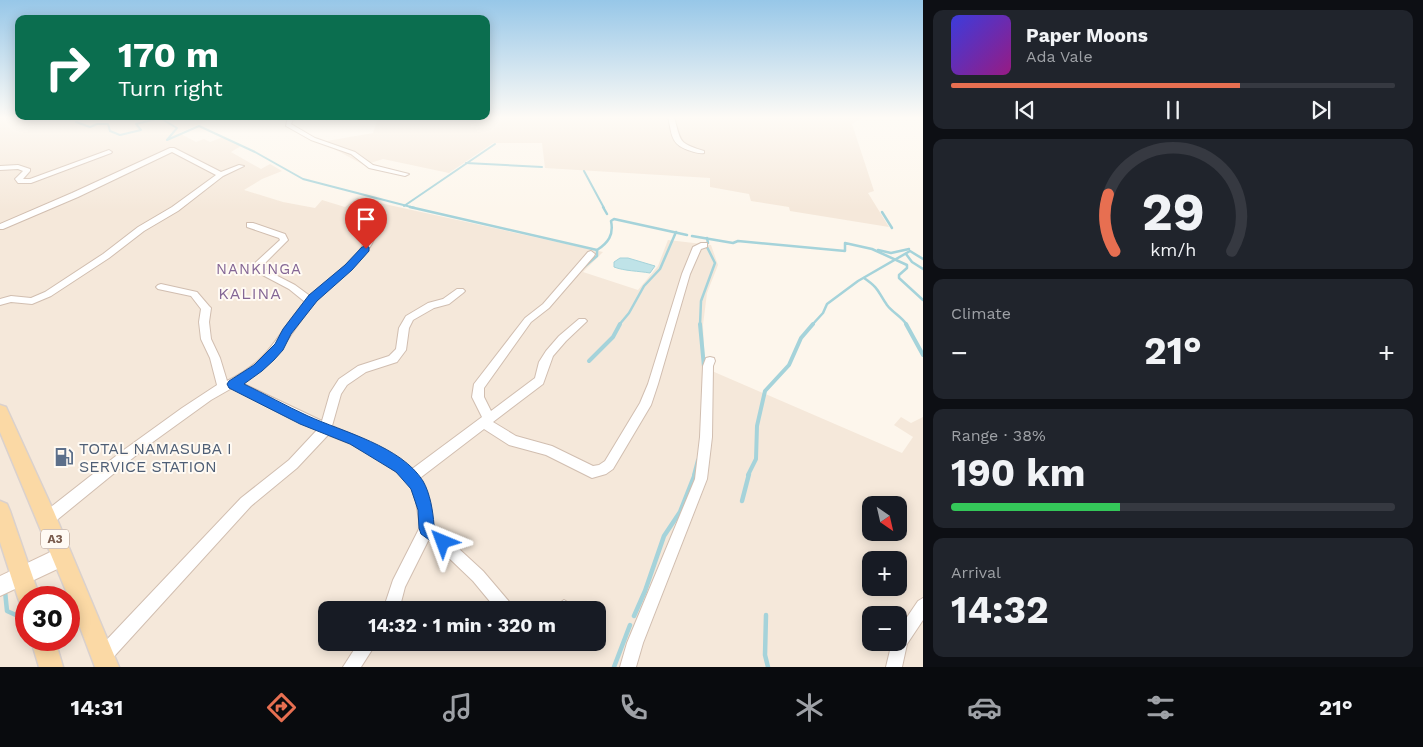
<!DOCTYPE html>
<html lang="en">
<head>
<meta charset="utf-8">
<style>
  :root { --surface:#171b24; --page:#20242c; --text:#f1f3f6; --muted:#9ea1a6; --line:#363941; --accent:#e76f51 }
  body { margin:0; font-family:"Work Sans",sans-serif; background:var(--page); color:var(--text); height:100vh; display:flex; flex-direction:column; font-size:19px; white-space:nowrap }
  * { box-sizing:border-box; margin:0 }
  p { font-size:16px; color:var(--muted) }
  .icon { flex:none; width:28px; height:28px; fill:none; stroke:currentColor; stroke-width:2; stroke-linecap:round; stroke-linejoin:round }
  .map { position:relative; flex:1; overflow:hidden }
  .sheet { display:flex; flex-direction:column; gap:10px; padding:10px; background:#0d0f14; width:500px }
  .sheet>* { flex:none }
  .hud { position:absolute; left:15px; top:15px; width:475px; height:105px; border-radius:10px; box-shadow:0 2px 12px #0003; background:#0b6e4f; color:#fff; overflow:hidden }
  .needle { width:32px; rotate:146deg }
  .fabs { position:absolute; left:862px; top:496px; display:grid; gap:10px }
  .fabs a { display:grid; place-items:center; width:45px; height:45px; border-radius:10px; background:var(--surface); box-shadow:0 2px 12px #0003; font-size:25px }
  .speed { position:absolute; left:15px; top:586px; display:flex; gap:10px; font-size:25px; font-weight:700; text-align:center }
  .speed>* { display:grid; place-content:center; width:65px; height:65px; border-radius:50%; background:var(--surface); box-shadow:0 2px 12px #0003; line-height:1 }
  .speed .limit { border:8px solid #d22; background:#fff; color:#111 }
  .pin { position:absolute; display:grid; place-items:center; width:42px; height:42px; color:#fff; margin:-51px -21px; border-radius:50% 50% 50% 0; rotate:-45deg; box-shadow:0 0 5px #0007 }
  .pin .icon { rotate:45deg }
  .me { position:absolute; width:55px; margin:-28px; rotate:316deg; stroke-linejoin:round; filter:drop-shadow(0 0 4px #0008) }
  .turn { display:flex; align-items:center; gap:18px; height:105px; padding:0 20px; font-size:22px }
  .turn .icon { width:65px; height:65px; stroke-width:2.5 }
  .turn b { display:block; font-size:35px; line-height:42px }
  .big { font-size:38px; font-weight:700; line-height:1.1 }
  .sheet .widget { flex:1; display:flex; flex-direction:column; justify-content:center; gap:8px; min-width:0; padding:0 18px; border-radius:10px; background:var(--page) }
  .sheet .dial { align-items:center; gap:0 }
  .dial svg { height:130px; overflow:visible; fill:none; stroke:var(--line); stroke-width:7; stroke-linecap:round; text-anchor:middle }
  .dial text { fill:var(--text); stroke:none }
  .song { display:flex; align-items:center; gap:15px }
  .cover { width:60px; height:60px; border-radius:8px; background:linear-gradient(135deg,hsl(240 70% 55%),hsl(310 70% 35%)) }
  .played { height:5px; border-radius:2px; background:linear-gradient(90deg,var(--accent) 65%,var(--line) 65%) }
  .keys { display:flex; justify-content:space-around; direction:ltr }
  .heat { display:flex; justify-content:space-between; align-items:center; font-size:28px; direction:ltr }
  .charge { height:8px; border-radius:4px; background:linear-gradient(90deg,#34c759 38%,var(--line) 0) }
  .trip { position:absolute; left:318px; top:601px; width:288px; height:50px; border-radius:10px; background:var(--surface); box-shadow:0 2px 12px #0003; font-weight:700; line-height:50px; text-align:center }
  .menu { display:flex; height:80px; justify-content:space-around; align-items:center; background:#090b0e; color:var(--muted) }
  .menu .icon { width:35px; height:35px }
  .menu .on { color:var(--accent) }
  .menu b { font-size:22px; color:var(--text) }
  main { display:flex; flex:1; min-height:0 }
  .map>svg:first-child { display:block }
  .residential { fill:#f5e8da; fill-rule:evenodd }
  .water { fill:#bfe3e8; stroke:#a5d3da }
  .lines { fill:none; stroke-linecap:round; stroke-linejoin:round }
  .stream-far3 { stroke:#a5d3da; stroke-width:2 }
  .stream-far2 { stroke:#a5d3da; stroke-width:2.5 }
  .stream-far1 { stroke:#a5d3da; stroke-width:4 }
  .stream { stroke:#a5d3da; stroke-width:4.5 }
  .street-casing { stroke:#d1beb0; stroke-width:2 }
  .secondary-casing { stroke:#d6c0b0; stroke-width:2 }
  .primary-casing { stroke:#dad1cd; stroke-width:3 }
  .street { fill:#fff; fill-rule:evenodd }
  .secondary { fill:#fff; fill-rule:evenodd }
  .primary { fill:#fbd9a5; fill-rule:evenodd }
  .route { fill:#1a73e8; stroke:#114b97 }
  .labels { text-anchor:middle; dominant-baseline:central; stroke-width:4; stroke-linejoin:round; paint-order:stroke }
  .shield { fill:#fffaf3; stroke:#a28b7f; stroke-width:1 }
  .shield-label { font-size:12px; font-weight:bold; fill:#7a5c4d }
  .neighbourhood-label { font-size:15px; letter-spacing:1px; fill:#846695; stroke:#fffaf3 }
  .quarter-label { font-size:16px; letter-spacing:1px; fill:#846695; stroke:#fffaf3 }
  .near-service-label { font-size:16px; fill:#4e5e75; stroke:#fffaf3; text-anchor:start }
</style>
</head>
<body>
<main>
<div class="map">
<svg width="923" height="667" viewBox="0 0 923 667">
  <rect width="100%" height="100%" fill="#fdf6ec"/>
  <g class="residential">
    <path d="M0 117H216L179 133 196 142 204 139 210 142 223 137 241 146 231 152 261 169 270 164 282 171 262 179 244 190 283 202 315 208 322 200 345 207 357 198 603 252 583 272 638 290 658 266 668 240 711 245 718 265 707 293 703 325 705 368 902 453 913 437 894 425 901 417 911 423 923 417V667H0ZM871 505H899V532H871ZM871 560H899V588H871ZM26 598H69V640H26ZM326 610H596V642H326ZM871 615H899V642H871Z"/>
    <polygon points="378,117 863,117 852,124 874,191 868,193 889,227 790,211 789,207 751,201 749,194 710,187 710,178 545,168 542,143 493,143 449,173 383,159 364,165 321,142 373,133"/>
  </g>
  <path class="water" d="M620 258H628L655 266 650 273C639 271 624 271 614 267V262Z"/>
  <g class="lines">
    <g class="stream-far3">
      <polyline points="76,122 90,127 97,124 108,124 110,131 120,135 141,130 136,124 160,118 177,128 167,140 199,126 255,152 303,179 415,208"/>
      <polyline points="466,163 542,167"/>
      <polyline points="584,171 604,208"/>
      <polyline points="404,206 495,144"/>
    </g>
    <g class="stream-far2">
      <path d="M410 207 597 250C608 243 614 235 611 221L614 219 687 235"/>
      <polyline points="603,207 607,214"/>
      <polyline points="882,212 892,228"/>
      <polyline points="692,236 733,243 738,241 845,251 845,243 872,249 907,265 907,268 899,275 899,278 923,300"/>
      <polyline points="707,238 708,243"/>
      <polyline points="878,250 891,253 909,249"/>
      <polyline points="906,254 912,262 923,269"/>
      <polyline points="584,267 597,256 597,250"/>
      <path d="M864 278C880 289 877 291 887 305 893 313 901 316 907 325"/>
      <polyline points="619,325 629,313 644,286 660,269 676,232"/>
      <polyline points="700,325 701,301 715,263 707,247"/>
      <polyline points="812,325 823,313 827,304 858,281 910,251 923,259"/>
    </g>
    <g class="stream-far1">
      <polyline points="700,324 704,367"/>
      <polyline points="906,324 923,355"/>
      <polyline points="589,361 613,337 620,324"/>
      <polyline points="694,475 698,460"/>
      <polyline points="748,475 756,459 757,426 765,391 789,365 801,338 813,324"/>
    </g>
    <g class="stream">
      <polyline points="742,501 749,474"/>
      <polyline points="5,591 7,611 18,616"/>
      <polyline points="766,615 765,655 768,667"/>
      <polyline points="634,616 645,591 664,536 680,512 695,474"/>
      <polyline points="614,667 630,625"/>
    </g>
    <g class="street-casing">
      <g id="street">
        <polygon points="288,117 294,117 291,124 315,138 355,152 373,165 409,174 405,176 369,168 351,154 311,140 286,126"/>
        <path d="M668 117H674C681 142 678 143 704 151V153C699 154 694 152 688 150 670 144 672 133 668 117Z"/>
        <polygon points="170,148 174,148 221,172 239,165 244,166 223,176 178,211 144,231 109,258 51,296 32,304 11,302 0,305 0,299 11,296 31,298 45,292 103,254 138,227 172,207 216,175 172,152 78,197 3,229 0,229 0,224 72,193"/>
        <polygon points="109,150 112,152 111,153 31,183 18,183 15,179 23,171 18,169 0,170 0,166 18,165 30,169 30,171 23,179 30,179"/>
        <path d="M247 223H253L285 234 288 240 262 266V268L295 285 310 296C330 276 359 261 368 234L354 231V227L373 230 377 232C367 263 337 278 316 301 290 331 279 364 242 383L322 421 330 393 339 379 358 366 389 356 396 349 399 328 406 316 428 303 443 299 457 289H463L465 291 463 293 449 304 434 308 413 320 409 328 406 350 397 362 366 372 347 385 341 394 332 426C361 437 387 451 412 469L482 417 472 397 474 384 525 318 543 304 588 252 591 251 595 254 594 256 549 308 531 322 484 388V397L491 411 535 378 539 362 546 351 559 336 579 319H585L587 321 585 323 566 341 553 356 543 384 493 422 516 436 552 446 593 466 599 465 605 461 640 403 648 384 682 274 693 247 701 243H707V247L701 249 690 274 658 384 651 405 613 469 606 474 592 478 546 455 509 445 484 429 420 478 430 501 433 525 483 571 512 605 515 610H497L473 581 429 539 405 587 399 610H383L393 580 420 527 416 501 408 481 382 461 351 444 328 435 297 468 251 506 109 662 103 664 97 662 95 656 97 650 241 498 289 460 317 430 232 388 211 400 150 444 52 524 47 526 42 524 40 519 42 514 121 452 182 408 217 385 210 358 201 339 199 322 201 309 191 296 158 289 156 287 158 285 161 284 197 292 209 306 211 308 209 322 211 339 220 358 227 381C272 359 275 336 305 302L289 289 255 271 254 269 255 263 280 240 279 238 247 227Z"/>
        <polygon points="710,357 714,358 715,361 713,366 712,437 707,479 643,643 636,667 620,667 627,643 695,479 700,437 703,366 706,358"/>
        <polygon points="923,598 923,620 907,644 902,667 886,667 892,642 899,642 899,629 918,601"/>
        <polygon points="564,600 569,603 571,610 554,610 557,605"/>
        <polygon points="359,642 377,642 361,667 343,667"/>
      </g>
    </g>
    <g class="secondary-casing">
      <polygon id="secondary" points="61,547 68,550 71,557 68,564 0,596 0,576"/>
    </g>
    <g class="primary-casing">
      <g id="primary">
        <polygon points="0,405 6,407 54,512 119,667 95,667 69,598 0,432"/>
        <polygon points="0,501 7,504 10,511 40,598 26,598 26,608 21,606 18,598 0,542"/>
        <polygon points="31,640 55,640 63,667 39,667"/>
      </g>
    </g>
    <use href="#street" class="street"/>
    <use href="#secondary" class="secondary"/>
    <use href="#primary" class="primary"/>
  </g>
  <linearGradient id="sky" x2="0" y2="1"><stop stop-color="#97c7e8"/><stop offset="0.56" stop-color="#fefbf6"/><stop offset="1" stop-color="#fefbf6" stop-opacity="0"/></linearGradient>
  <rect width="923" height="210" fill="url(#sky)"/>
  <path class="route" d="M366 246 369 247V251L352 270 317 301 291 334 283 350 274 360 262 371 244 384C265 394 286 406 308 416 343 432 401 446 423 481 430 493 433 511 434 525L449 537 451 542 449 548 443 550 421 534 419 528 418 510 411 489 396 472 350 444 300 424 229 388 227 384 229 381 254 365 275 344 283 329 309 295 345 265 362 247Z"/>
  <defs>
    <g id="fuel-bare" transform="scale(1.5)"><path d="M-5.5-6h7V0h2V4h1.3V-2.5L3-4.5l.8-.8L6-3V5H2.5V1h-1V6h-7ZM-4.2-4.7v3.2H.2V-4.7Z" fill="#5c6f8a" stroke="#fffaf3" stroke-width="2.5" paint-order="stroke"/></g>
  </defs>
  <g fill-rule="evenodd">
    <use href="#fuel-bare" x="64" y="457"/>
  </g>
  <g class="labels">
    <rect class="shield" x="41" y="529.5" width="28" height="19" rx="4"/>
    <g class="shield-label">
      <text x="55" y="539">A3</text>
    </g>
    <g class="neighbourhood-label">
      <text x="259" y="269">NANKINGA</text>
    </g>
    <g class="quarter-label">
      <text x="250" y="293">KALINA</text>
    </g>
    <g class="near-service-label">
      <text x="79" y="448">TOTAL NAMASUBA I<tspan x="79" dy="18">SERVICE STATION</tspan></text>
    </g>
  </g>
</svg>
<div class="fabs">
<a><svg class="needle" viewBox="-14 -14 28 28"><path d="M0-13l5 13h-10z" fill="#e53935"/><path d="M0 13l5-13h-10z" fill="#9ea1a6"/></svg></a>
<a>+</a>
<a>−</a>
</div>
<div class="speed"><div class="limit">30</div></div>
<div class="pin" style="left:366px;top:249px;background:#d93025"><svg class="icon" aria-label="arrive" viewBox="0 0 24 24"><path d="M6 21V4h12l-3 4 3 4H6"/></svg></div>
<svg class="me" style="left:443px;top:542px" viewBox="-20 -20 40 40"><path d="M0-17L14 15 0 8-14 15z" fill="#1a73e8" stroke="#fff" stroke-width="4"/></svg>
<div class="trip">14:32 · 1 min · 320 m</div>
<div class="hud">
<div class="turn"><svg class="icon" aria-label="right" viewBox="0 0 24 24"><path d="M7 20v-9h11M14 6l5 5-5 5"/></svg><div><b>170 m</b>Turn right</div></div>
</div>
</div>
<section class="sheet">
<div class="widget">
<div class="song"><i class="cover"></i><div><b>Paper Moons</b><p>Ada Vale</p></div></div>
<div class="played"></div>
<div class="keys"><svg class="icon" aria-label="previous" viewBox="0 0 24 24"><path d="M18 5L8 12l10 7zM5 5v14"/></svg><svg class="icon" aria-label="pause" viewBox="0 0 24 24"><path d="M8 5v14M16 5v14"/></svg><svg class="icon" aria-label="next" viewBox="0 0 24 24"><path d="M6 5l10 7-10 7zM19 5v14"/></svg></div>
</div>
<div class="widget dial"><svg viewBox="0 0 100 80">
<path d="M14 69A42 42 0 1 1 86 69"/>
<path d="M14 69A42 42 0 0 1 10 34" stroke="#e76f51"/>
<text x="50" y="56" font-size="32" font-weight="700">29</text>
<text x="50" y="72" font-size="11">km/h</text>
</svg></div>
<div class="widget"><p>Climate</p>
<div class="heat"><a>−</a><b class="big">21°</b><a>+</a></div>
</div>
<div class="widget"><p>Range · 38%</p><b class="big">190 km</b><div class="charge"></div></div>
<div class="widget"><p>Arrival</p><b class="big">14:32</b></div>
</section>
</main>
<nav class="menu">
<b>14:31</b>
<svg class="icon on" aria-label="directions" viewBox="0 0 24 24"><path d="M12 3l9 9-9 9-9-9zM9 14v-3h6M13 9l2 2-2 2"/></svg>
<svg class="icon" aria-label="music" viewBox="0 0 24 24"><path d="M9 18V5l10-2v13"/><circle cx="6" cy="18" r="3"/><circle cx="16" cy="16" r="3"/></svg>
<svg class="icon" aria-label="phone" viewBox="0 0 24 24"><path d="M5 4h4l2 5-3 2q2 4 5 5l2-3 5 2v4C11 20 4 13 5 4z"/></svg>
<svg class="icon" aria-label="climate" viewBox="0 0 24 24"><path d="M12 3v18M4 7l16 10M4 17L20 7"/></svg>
<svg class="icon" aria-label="car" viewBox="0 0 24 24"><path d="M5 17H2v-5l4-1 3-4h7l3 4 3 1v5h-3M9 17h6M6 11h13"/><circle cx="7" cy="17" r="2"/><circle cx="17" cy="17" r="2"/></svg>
<svg class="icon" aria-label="filters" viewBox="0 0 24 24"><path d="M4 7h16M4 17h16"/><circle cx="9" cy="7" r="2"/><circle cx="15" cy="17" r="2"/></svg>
<b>21°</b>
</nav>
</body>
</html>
